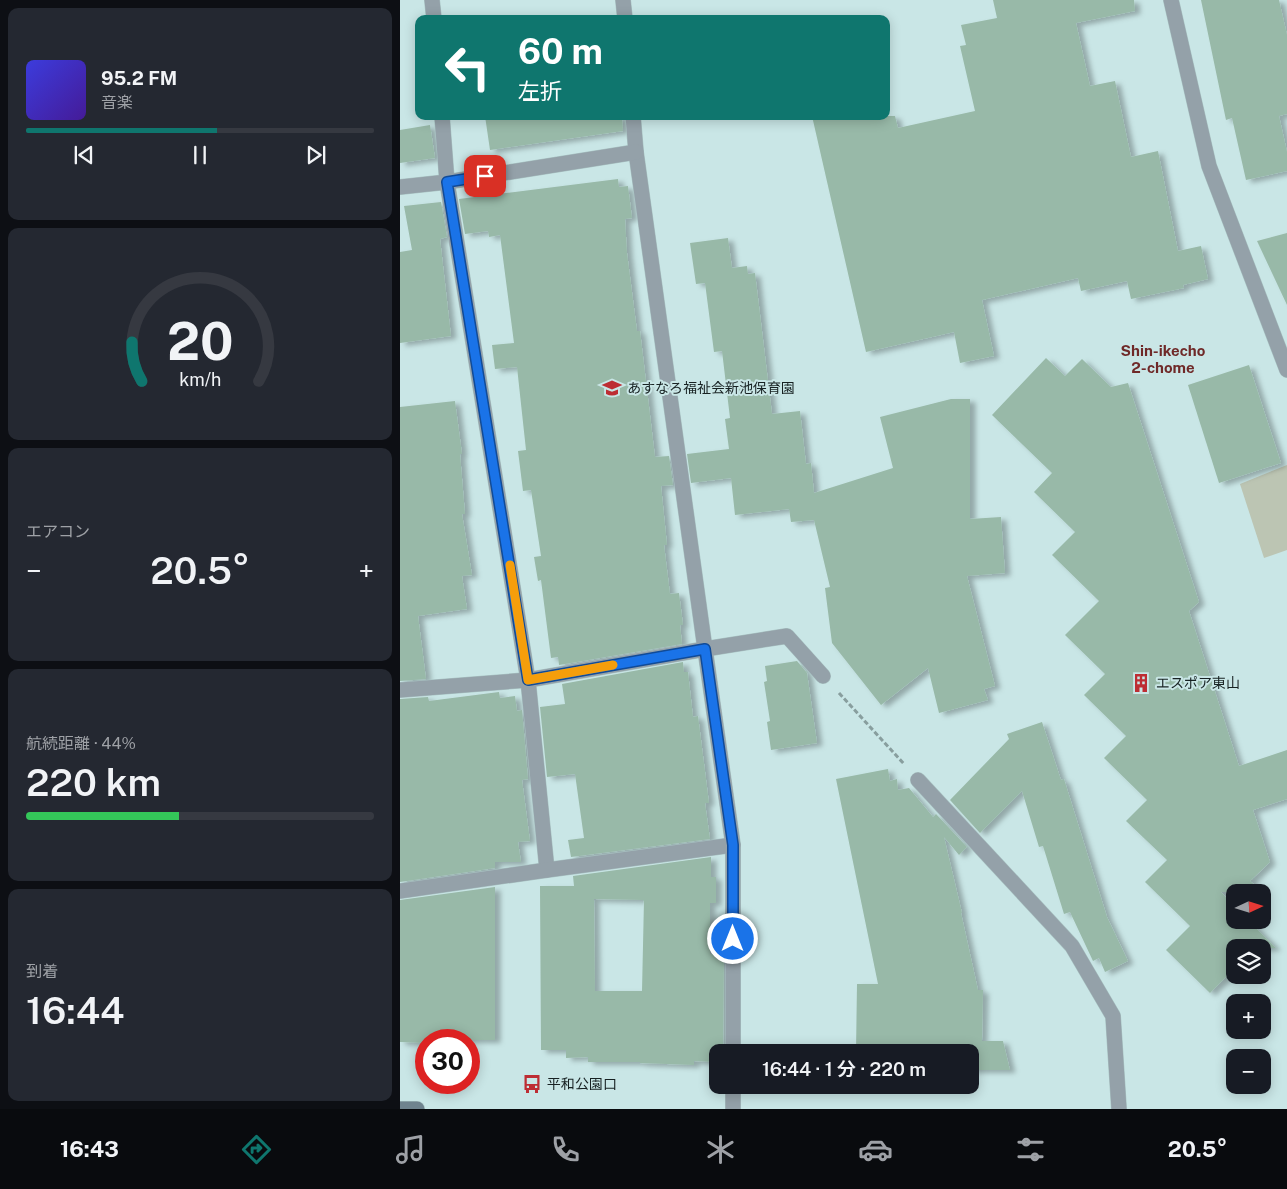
<!DOCTYPE html>
<html lang="ja">
<head>
<meta charset="utf-8">
<style>
  :root { --surface:#171b24; --page:#242831; --text:#f1f3f6; --muted:#9ea1a6; --line:#363941; --accent:#0f766e }
  body { margin:0; font-family:"Public Sans","Noto Sans JP",sans-serif; background:var(--page); color:var(--text); height:100vh; display:flex; flex-direction:column; font-size:19px; white-space:nowrap }
  * { box-sizing:border-box; margin:0 }
  p { font-size:16px; color:var(--muted) }
  .icon { flex:none; width:28px; height:28px; fill:none; stroke:currentColor; stroke-width:2; stroke-linecap:round; stroke-linejoin:round }
  .map { position:relative; flex:1; overflow:hidden }
  .sheet { display:flex; flex-direction:column; gap:8px; padding:8px; background:#0d0f14; width:400px }
  .sheet>* { flex:none }
  .banner { position:absolute; left:15px; top:15px; width:475px; height:105px; border-radius:10px; box-shadow:0 2px 12px #0003; background:#0f766e; color:#fff; overflow:hidden }
  .needle { width:32px; rotate:86deg }
  .buttons { position:absolute; left:826px; top:884px; display:grid; gap:10px }
  .buttons a { display:grid; place-items:center; width:45px; height:45px; border-radius:10px; background:var(--surface); box-shadow:0 2px 12px #0003; font-size:25px }
  .speed { position:absolute; left:15px; top:1029px; display:flex; gap:10px; font-size:25px; font-weight:700; text-align:center }
  .speed>* { display:grid; place-content:center; width:65px; height:65px; border-radius:50%; background:var(--surface); box-shadow:0 2px 12px #0003; line-height:1 }
  .speed .limit { border:8px solid #d22; background:#fff; color:#111 }
  .pin { position:absolute; display:grid; place-items:center; width:42px; height:42px; color:#fff; margin:-21px; border-radius:10px; box-shadow:0 2px 8px #0006 }
  .me { position:absolute; width:55px; margin:-28px; rotate:0deg; stroke-linejoin:round; filter:drop-shadow(0 0 4px #0008) }
  .turn { display:flex; align-items:center; gap:18px; height:105px; padding:0 20px; font-size:22px }
  .turn .icon { width:65px; height:65px; stroke-width:2.5 }
  .turn b { display:block; font-size:35px; line-height:42px }
  .big { font-size:38px; font-weight:600; line-height:1.1 }
  .sheet .card { flex:1; display:flex; flex-direction:column; justify-content:center; gap:8px; min-width:0; padding:0 18px; border-radius:10px; background:var(--page) }
  .sheet .dial { align-items:center; gap:0 }
  .dial svg { height:130px; overflow:visible; fill:none; stroke:var(--line); stroke-width:7; stroke-linecap:round; text-anchor:middle }
  .dial text { fill:var(--text); stroke:none }
  .song { display:flex; align-items:center; gap:15px }
  .cover { width:60px; height:60px; border-radius:8px; background:linear-gradient(135deg,hsl(240 70% 55%),hsl(260 70% 35%)) }
  .played { height:5px; border-radius:2px; background:linear-gradient(90deg,var(--accent) 55%,var(--line) 55%) }
  .keys { display:flex; justify-content:space-around; direction:ltr }
  .heat { display:flex; justify-content:space-between; align-items:center; font-size:28px; direction:ltr }
  .charge { height:8px; border-radius:4px; background:linear-gradient(90deg,#34c759 44%,var(--line) 0) }
  .trip { position:absolute; left:309px; top:1044px; width:270px; height:50px; border-radius:10px; background:var(--surface); box-shadow:0 2px 12px #0003; font-weight:600; line-height:50px; text-align:center }
  .dock { display:flex; height:80px; justify-content:space-around; align-items:center; background:#090b0e; color:var(--muted) }
  .dock .icon { width:35px; height:35px }
  .dock .selected { color:var(--accent) }
  .dock b { font-size:22px; color:var(--text) }
  main { display:flex; flex:1; min-height:0 }
  .map>svg:first-child { display:block }
  .green { fill:#bcc5b3 }
  .building { fill:#98b9a8; fill-rule:evenodd; filter:url(#shadow) }
  .lines { fill:none; stroke-linecap:round; stroke-linejoin:round }
  .street-casing { stroke:#a9c3c3; stroke-width:16 }
  .secondary-casing { stroke:#a9c3c3; stroke-width:16 }
  .path { stroke:#889e9e; stroke-width:3; stroke-dasharray:5 2.5; stroke-linecap:butt }
  .street { stroke:#94a1a9; stroke-width:15 }
  .secondary { stroke:#6f838e; stroke-width:15 }
  .route-casing { stroke:#114b97; stroke-width:12 }
  .route { stroke:#1a73e8; stroke-width:9 }
  .slow { stroke:#f59e0b; stroke-width:9 }
  .labels { text-anchor:middle; dominant-baseline:central; stroke-width:4; stroke-linejoin:round; paint-order:stroke }
  .poi-label { font-size:14px; fill:#172122; stroke:#c9e6e6; text-anchor:start }
  .neighbourhood-label { font-size:15px; font-weight:bold; fill:#6f2928; stroke:#c9e6e6 }
</style>
</head>
<body>
<main>
<section class="sheet">
<div class="card">
<div class="song"><i class="cover"></i><div><b>95.2 FM</b><p>音楽</p></div></div>
<div class="played"></div>
<div class="keys"><svg class="icon" aria-label="previous" viewBox="0 0 24 24"><path d="M18 5L8 12l10 7zM5 5v14"/></svg><svg class="icon" aria-label="pause" viewBox="0 0 24 24"><path d="M8 5v14M16 5v14"/></svg><svg class="icon" aria-label="next" viewBox="0 0 24 24"><path d="M6 5l10 7-10 7zM19 5v14"/></svg></div>
</div>
<div class="card dial"><svg viewBox="0 0 100 80">
<path d="M14 69A42 42 0 1 1 86 69"/>
<path d="M14 69A42 42 0 0 1 8 45" stroke="#0f766e"/>
<text x="50" y="56" font-size="32" font-weight="700">20</text>
<text x="50" y="72" font-size="11">km/h</text>
</svg></div>
<div class="card"><p>エアコン</p>
<div class="heat"><a>−</a><b class="big">20.5°</b><a>+</a></div>
</div>
<div class="card"><p>航続距離 · 44%</p><b class="big">220 km</b><div class="charge"></div></div>
<div class="card"><p>到着</p><b class="big">16:44</b></div>
</section>
<div class="map">
<svg width="887" height="1109" viewBox="0 0 887 1109">
  <defs>
    <filter id="shadow"><feDropShadow dx="5.5" dy="3" stdDeviation="2.5" flood-color="#0004"/></filter>
  </defs>
  <rect width="100%" height="100%" fill="#c9e6e6"/>
  <polygon class="green" points="887,465 887,550 864,558 840,484"/>
  <g class="building">
    <polygon points="593,0 734,0 735,11 676,23 690,86 715,81 731,157 758,151 778,251 801,246 808,279 783,285 784,288 731,299 727,281 681,291 678,278 582,300 594,356 560,363 554,332 466,352 412,116 495,116 498,128 575,111 560,46 566,45 561,25 597,18"/>
    <polygon points="801,0 879,0 887,35 887,114 879,116 887,152 887,171 846,180 832,118 826,120"/>
    <polygon points="85,116 222,116 223,131 90,150"/>
    <polygon points="30,125 35,158 0,163 0,130"/>
    <polygon points="218,179 219,187 228,186 232,218 225,219 227,253 237,331 240,331 255,457 269,456 273,485 261,486 267,545 264,545 270,594 279,593 283,625 280,625 282,644 159,665 158,657 151,658 141,580 138,581 134,557 141,556 131,490 123,491 118,451 126,450 117,367 95,369 92,345 114,343 100,235 89,237 88,231 65,234 59,199"/>
    <polygon points="41,202 47,237 40,239 51,336 0,343 0,252 12,250 4,206"/>
    <polygon points="887,233 887,305 857,241"/>
    <polygon points="328,238 332,268 347,266 348,274 355,273 372,414 400,411 406,464 411,463 414,493 493,468 480,417 551,399 570,399 570,519 601,517 605,573 567,576 595,686 584,689 588,700 539,713 528,668 481,705 432,643 425,588 430,587 414,520 391,522 389,509 335,515 331,478 291,483 287,454 329,449 325,419 330,418 322,351 314,352 305,283 296,284 290,243"/>
    <polygon points="646,358 665,376 682,359 711,387 728,383 799,602 789,611 839,766 887,750 887,799 853,810 870,862 850,881 863,892 821,892 835,907 835,920 848,920 876,948 835,948 835,968 810,993 766,950 790,926 745,882 767,860 726,821 747,800 704,758 726,736 684,695 705,674 665,635 699,601 652,555 675,532 634,492 652,473 592,415"/>
    <polygon points="849,365 881,463 819,483 788,385"/>
    <polygon points="55,401 62,454 60,454 65,514 62,514 72,575 62,576 67,609 18,616 26,679 0,681 0,407"/>
    <polygon points="397,661 407,673 417,743 371,750 367,722 370,721 364,682 367,681 365,666"/>
    <polygon points="283,662 284,672 288,672 293,717 298,716 309,803 305,803 310,839 171,857 168,840 184,838 175,774 147,777 140,707 165,704 162,684"/>
    <polygon points="99,692 100,698 115,696 117,711 122,710 128,779 122,780 130,841 118,842 121,862 95,862 95,868 0,882 0,699 28,697 29,701"/>
    <polygon points="642,722 661,780 664,779 707,917 728,961 705,972 699,958 693,961 670,912 664,914 643,846 639,847 622,791 580,833 550,800 609,739 607,734"/>
    <polygon points="488,769 490,781 497,779 498,790 509,788 533,817 536,814 567,847 559,855 544,837 562,913 561,913 578,990 583,990 582,1041 603,1041 610,1070 570,1070 570,1052 456,1052 457,984 478,984 436,779"/>
    <path d="M311 857V877H316V903H310V954H324L323 1052H318V1062L294 1061V1065L240 1063V1062H188V1057L166 1058V1050H141L140 886H174L173 876ZM194 899 244 900 242 991H195Z"/>
    <polygon points="95,887 95,1040 26,1040 26,1043 0,1042 0,900"/>
  </g>
  <g class="lines">
    <g class="street-casing">
      <g id="street">
        <polyline points="32,0 34,19"/>
        <polyline points="223,0 225,19"/>
        <polyline points="771,0 809,166 887,370"/>
        <polyline points="42,116 47,182 128,680 147,870"/>
        <polyline points="233,116 236,152 305,649 387,636 423,676"/>
        <polyline points="0,187 47,182 236,152"/>
        <polyline points="0,690 128,680 305,649 333,845"/>
        <polyline points="518,780 672,946 713,1016 719,1109"/>
        <polyline points="0,891 147,870 333,845 333,1052"/>
        <polyline points="333,1085 333,1109"/>
      </g>
    </g>
    <g class="secondary-casing">
      <polyline id="secondary" points="0,1109 17,1109"/>
    </g>
    <polyline class="path" points="439,693 504,764"/>
    <use href="#street" class="street"/>
    <use href="#secondary" class="secondary"/>
  </g>
  <g class="lines">
    <g class="route-casing">
      <polyline id="route" points="85,176 47,182 128,680 305,649 333,845 333,939"/>
    </g>
    <use href="#route" class="route"/>
    <polyline class="slow" points="110,565 128,680 213,665"/>
  </g>
  <defs>
    <g id="school-bare" transform="scale(1.5)"><path d="M0-5L7-2L0 1L-7-2ZM-4 1L0 2.5L4 1V4Q0 6-4 4Z" fill="#bd2d33" stroke="#c9e6e6" stroke-width="2.5" paint-order="stroke"/></g>
    <g id="building-bare" transform="scale(1.5)"><path d="M-4-6H4V6H1V3H-1V6H-4ZM-2.5-4.3h1.7v1.8h-1.7ZM.8-4.3h1.7v1.8H.8ZM-2.5-1h1.7V.8h-1.7ZM.8-1h1.7V.8H.8Z" fill="#bd2d33" stroke="#c9e6e6" stroke-width="2.5" paint-order="stroke"/></g>
    <g id="bus-bare" transform="scale(1.5)"><path d="M-5-6H5V4H4V6H2V4H-2V6H-4V4H-5ZM-3.5-4V0h7V-4ZM-3.5 1.2v1.5H-2V1.2ZM2 1.2v1.5H3.5V1.2Z" fill="#bd2d33" stroke="#c9e6e6" stroke-width="2.5" paint-order="stroke"/></g>
  </defs>
  <g fill-rule="evenodd">
    <use href="#school-bare" x="212" y="388"/>
    <use href="#building-bare" x="741" y="683"/>
    <use href="#bus-bare" x="132" y="1084"/>
  </g>
  <g class="labels">
    <g class="poi-label">
      <text x="227" y="388">あすなろ福祉会新池保育園</text>
      <text x="756" y="683">エスポア東山</text>
      <text x="147" y="1084">平和公園口</text>
    </g>
    <g class="neighbourhood-label">
      <text x="763" y="350">Shin-ikecho<tspan x="763" dy="17">2-chome</tspan></text>
    </g>
  </g>
</svg>
<div class="buttons">
<a><svg class="needle" viewBox="-14 -14 28 28"><path d="M0-13l5 13h-10z" fill="#e53935"/><path d="M0 13l5-13h-10z" fill="#9ea1a6"/></svg></a>
<a><svg class="icon" aria-label="layers" viewBox="0 0 24 24"><path d="M12 4l9 5-9 5-9-5zM3 14l9 5 9-5"/></svg></a>
<a>+</a>
<a>−</a>
</div>
<div class="speed"><div class="limit">30</div></div>
<div class="pin" style="left:85px;top:176px;background:#d93025"><svg class="icon" aria-label="arrive" viewBox="0 0 24 24"><path d="M6 21V4h12l-3 4 3 4H6"/></svg></div>
<svg class="me" style="left:333px;top:939px" viewBox="-20 -20 40 40"><circle r="17" fill="#1a73e8" stroke="#fff" stroke-width="3"/><path d="M0-11L8 9 0 5-8 9z" fill="#fff"/></svg>
<div class="trip">16:44 · 1 分 · 220 m</div>
<div class="banner">
<div class="turn"><svg class="icon" aria-label="left" viewBox="0 0 24 24"><path d="M17 20v-9H6M10 6l-5 5 5 5"/></svg><div><b>60 m</b>左折</div></div>
</div>
</div>
</main>
<nav class="dock">
<b>16:43</b>
<svg class="icon selected" aria-label="directions" viewBox="0 0 24 24"><path d="M12 3l9 9-9 9-9-9zM9 14v-3h6M13 9l2 2-2 2"/></svg>
<svg class="icon" aria-label="music" viewBox="0 0 24 24"><path d="M9 18V5l10-2v13"/><circle cx="6" cy="18" r="3"/><circle cx="16" cy="16" r="3"/></svg>
<svg class="icon" aria-label="phone" viewBox="0 0 24 24"><path d="M5 4h4l2 5-3 2q2 4 5 5l2-3 5 2v4C11 20 4 13 5 4z"/></svg>
<svg class="icon" aria-label="climate" viewBox="0 0 24 24"><path d="M12 3v18M4 7l16 10M4 17L20 7"/></svg>
<svg class="icon" aria-label="car" viewBox="0 0 24 24"><path d="M5 17H2v-5l4-1 3-4h7l3 4 3 1v5h-3M9 17h6M6 11h13"/><circle cx="7" cy="17" r="2"/><circle cx="17" cy="17" r="2"/></svg>
<svg class="icon" aria-label="filters" viewBox="0 0 24 24"><path d="M4 7h16M4 17h16"/><circle cx="9" cy="7" r="2"/><circle cx="15" cy="17" r="2"/></svg>
<b>20.5°</b>
</nav>
</body>
</html>
